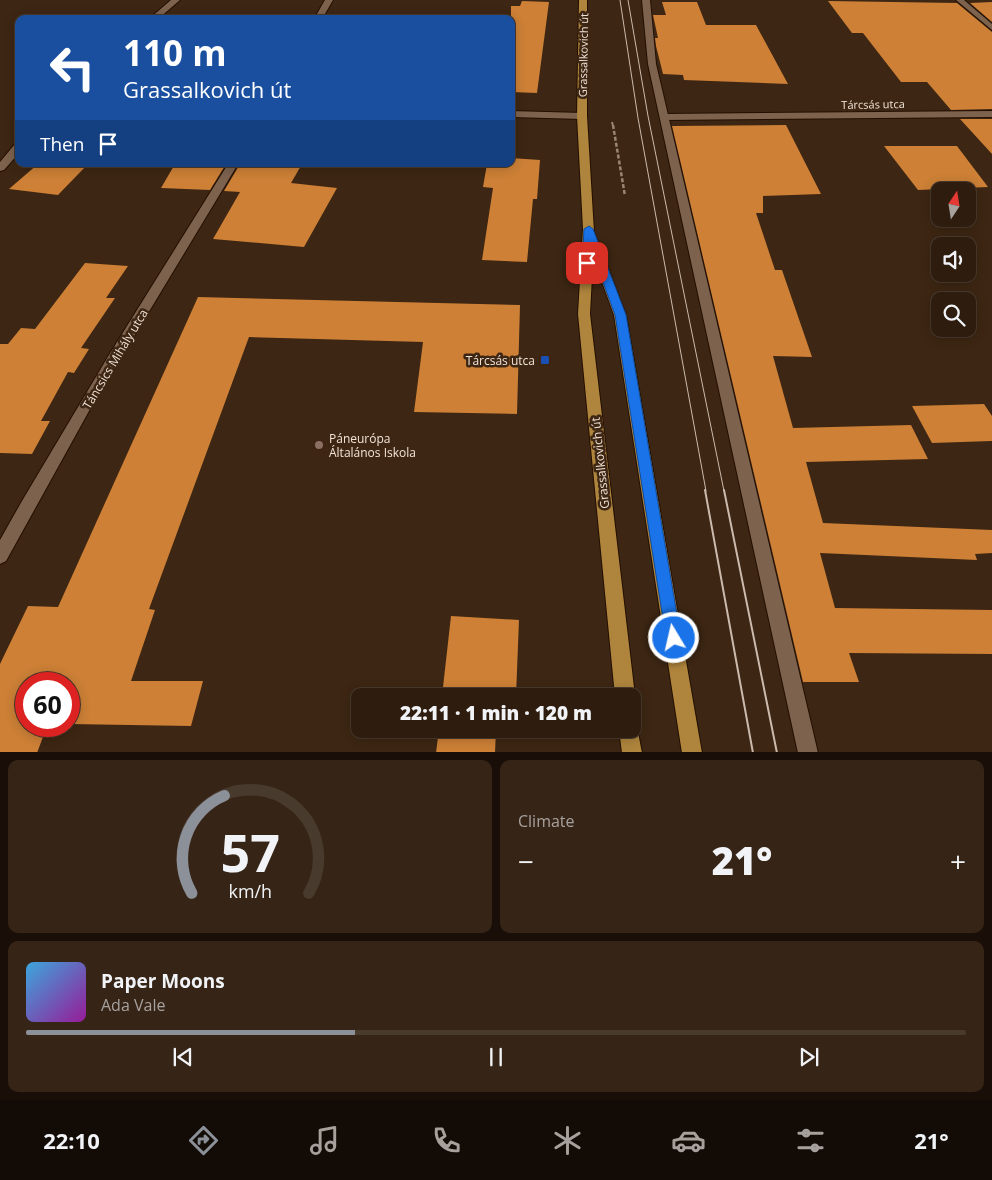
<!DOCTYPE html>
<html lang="en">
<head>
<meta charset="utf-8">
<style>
  :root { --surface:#2e1c0e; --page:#362517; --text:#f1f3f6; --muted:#a7a19e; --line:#493a2e; --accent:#8c9099 }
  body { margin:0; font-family:"Open Sans",sans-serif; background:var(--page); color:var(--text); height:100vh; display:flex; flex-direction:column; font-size:19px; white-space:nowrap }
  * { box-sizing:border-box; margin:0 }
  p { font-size:16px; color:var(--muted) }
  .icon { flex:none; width:28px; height:28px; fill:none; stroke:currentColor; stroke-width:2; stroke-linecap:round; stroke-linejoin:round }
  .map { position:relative; height:752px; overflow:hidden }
  .side { display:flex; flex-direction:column; gap:8px; padding:8px; background:#190f08; flex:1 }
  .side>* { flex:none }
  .banner { position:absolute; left:15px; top:15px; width:500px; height:152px; border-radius:10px; box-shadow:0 2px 12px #0003,0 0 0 1px var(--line); background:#1a4fa0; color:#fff; overflow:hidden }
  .needle { width:32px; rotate:12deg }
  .buttons { position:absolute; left:931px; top:182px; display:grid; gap:10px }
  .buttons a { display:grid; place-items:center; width:45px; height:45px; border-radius:10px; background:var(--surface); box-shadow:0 2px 12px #0003,0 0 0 1px var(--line); font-size:25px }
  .speed { position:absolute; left:15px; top:672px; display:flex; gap:10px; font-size:25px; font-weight:700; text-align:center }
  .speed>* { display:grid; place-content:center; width:65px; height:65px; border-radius:50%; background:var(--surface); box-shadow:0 2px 12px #0003,0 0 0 1px var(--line); line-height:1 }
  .speed .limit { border:8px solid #d22; background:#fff; color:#111 }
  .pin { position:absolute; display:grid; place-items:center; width:42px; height:42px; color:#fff; margin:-21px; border-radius:10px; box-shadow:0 2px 8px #0006 }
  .me { position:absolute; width:55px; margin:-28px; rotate:351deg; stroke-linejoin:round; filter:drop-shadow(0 0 4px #0008) }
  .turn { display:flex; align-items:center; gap:18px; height:105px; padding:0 25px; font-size:22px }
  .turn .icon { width:65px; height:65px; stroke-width:2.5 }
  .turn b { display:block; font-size:35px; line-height:42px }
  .then { display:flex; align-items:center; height:48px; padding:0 25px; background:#0003; gap:10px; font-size:19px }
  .big { font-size:38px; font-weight:800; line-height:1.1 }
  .side .tile { flex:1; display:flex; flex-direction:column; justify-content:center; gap:8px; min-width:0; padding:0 18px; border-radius:10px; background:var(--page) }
  .side .dial { align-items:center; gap:0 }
  .dial svg { height:130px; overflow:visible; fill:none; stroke:var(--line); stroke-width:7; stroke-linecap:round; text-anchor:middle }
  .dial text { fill:var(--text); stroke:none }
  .song { display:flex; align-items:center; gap:15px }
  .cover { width:60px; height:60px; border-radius:8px; background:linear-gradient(135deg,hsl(200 70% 55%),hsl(300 70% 35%)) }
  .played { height:5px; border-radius:2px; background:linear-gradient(90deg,var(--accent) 35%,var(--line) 35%) }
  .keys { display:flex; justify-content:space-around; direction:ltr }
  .heat { display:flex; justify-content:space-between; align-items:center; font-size:28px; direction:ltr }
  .side .tiles { flex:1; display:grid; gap:8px; grid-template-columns:1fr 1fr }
  .tile:last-child { grid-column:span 2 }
  .trip { position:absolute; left:351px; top:688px; width:290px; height:50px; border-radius:10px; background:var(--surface); box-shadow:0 2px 12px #0003,0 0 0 1px var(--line); font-weight:800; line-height:50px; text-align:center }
  .menu { display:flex; height:80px; justify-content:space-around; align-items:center; background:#120b06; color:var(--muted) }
  .menu .icon { width:35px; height:35px }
  .menu .on { color:var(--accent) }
  .menu b { font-size:22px; color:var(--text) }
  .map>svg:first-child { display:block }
  .building { fill:#cd8036 }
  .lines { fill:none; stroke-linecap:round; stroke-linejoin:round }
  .service-casing { stroke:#230f00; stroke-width:2 }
  .minor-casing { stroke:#230f00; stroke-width:2 }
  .secondary-casing { stroke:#230f00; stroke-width:2 }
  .primary-casing { stroke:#230f00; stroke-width:2 }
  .path-far1 { stroke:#998676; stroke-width:2; stroke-dasharray:3 1; stroke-linecap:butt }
  .path { stroke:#998676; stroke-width:2.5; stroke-dasharray:4 2; stroke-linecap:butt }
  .service { fill:#7d634e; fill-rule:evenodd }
  .minor { fill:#7d634e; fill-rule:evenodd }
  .secondary { fill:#7d634e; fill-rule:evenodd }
  .primary { fill:#af853d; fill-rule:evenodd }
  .tram-far1 { stroke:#cbbaad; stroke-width:1 }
  .tram { stroke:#cbbaad; stroke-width:2 }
  .route { fill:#1a73e8; stroke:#114b97 }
  .transit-dot { fill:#1a4fb4; stroke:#3d2613; stroke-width:2 }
  .education-dot { fill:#8d6e63; stroke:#3d2613; stroke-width:2 }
  .labels { text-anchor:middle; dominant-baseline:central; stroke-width:5; stroke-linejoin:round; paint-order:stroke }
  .far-street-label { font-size:11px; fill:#f2e3d7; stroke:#3d2613 }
  .street-label { font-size:12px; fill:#f2e3d7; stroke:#3d2613 }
  .poi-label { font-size:12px; fill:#f2e3d7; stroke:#3d2613; text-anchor:end }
</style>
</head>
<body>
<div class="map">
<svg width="992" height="753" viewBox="0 0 992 753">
  <rect width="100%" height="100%" fill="#3d2613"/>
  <g class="building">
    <polygon points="522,1 549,2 537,93 511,92 511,6 520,6"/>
    <polygon points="828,1 957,3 992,32 992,109 951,110 927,82 901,82 863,33 852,33"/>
    <polygon points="662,2 697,2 706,25 756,25 788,84 684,80 683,75 663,74 656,46 655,38 658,38 653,15 666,15"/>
    <polygon points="992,2 992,22 970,3"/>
    <polygon points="960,119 992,119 992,154"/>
    <polygon points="786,125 821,194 763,196 763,213 756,213 775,270 782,270 812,357 773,356 793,428 911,425 928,459 806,462 823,523 992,530 992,553 975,554 977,560 820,553 835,608 992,610 992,654 849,653 859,682 803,682 672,126"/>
    <polygon points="884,146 957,146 988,187 918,190"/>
    <polygon points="511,158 540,160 537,199 533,199 527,262 482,260 493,188 483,187 487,164 511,164"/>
    <polygon points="38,164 88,164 58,195 9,189"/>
    <polygon points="175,164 226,164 210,190 161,188"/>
    <polygon points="240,164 302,164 291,183 337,188 304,247 213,239 240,192 224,191"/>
    <polygon points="85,263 128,266 106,298 115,298 81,348 89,349 74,373 68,372 41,421 50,421 32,454 0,453 0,344 8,344 21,328 35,329"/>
    <polygon points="198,297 520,305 517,414 414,412 423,342 249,337 149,609 155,610 131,681 203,681 191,726 69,724 69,684 26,684 26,726 47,726 37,753 0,753 0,664 28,606 58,607"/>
    <polygon points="984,404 992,416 992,441 932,443 912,406"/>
    <polygon points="451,616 519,620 516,696 442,696"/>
    <polygon points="439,729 496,729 495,753 436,753"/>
  </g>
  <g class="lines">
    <g class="service-casing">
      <polygon id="service" points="642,0 650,0 656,64 818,753 798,753 648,64"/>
    </g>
    <g class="minor-casing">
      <g id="minor">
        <polygon points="171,0 180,0 158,19 149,19"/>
        <polygon points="325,0 333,0 322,19 314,19"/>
        <polygon points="511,111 582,113 587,116 582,119 511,117"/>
        <polygon points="992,111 992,117 665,120 660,117 665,114"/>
        <polygon points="19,143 19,153 4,170 0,171 0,162 15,144"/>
        <polygon points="228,164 238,164 89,411 6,561 0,564 0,540 22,501 109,355"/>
      </g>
    </g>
    <g class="secondary-casing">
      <polygon id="secondary" points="956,0 964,0 992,24 992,30"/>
    </g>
    <g class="primary-casing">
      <g id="primary">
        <polygon points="579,0 587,0 587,116 594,232 626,315 702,753 682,753 614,315 593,257 590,314 635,696 632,701 632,696 615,696 578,314 583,229 577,116"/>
        <polygon points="632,721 636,722 642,753 622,753 619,729 632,729"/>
      </g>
    </g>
    <polyline class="path-far1" points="612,122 613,126"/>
    <polyline class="path" points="613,125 625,196"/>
    <use href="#service" class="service"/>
    <use href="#minor" class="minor"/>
    <use href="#secondary" class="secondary"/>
    <use href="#primary" class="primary"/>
    <g class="tram-far1">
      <polyline points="620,0 638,118 706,491"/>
      <polyline points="628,0 648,116 724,491"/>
    </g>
    <g class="tram">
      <polyline points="705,490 753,753"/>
      <polyline points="724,490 777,753"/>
    </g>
  </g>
  <polygon class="route" points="589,226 593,229 626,315 681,638 679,644 674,646 668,644 666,638 615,315 592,252 590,265 587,266 582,263 584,229"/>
  <rect class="transit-dot" x="540" y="355" width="10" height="10" rx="2.5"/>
  <circle class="education-dot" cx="319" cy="445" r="5"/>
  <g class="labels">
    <g class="far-street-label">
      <text transform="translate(583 55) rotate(-89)">Grassalkovich út</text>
      <text transform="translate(873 104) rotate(-1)">Tárcsás utca</text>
    </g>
    <g class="street-label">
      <text transform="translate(115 359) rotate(-59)">Táncsics Mihály utca</text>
      <text transform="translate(600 463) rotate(-96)">Grassalkovich út</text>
    </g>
    <g class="poi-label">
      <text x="535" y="360">Tárcsás utca</text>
      <text x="329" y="438" text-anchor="start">Páneurópa<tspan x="329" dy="14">Általános Iskola</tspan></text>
    </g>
  </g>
</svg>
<div class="buttons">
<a><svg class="needle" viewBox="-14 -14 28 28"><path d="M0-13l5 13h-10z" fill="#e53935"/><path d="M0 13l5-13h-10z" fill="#a7a19e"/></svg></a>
<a><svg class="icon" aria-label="sound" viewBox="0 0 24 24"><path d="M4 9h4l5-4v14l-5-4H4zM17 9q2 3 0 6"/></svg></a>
<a><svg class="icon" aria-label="search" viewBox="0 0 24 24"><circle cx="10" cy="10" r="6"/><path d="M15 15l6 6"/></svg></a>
</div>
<div class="speed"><div class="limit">60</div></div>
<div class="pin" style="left:587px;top:263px;background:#d93025"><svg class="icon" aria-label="arrive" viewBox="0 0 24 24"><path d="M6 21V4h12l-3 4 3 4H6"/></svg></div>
<svg class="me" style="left:674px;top:638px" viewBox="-20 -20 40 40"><circle r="17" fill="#1a73e8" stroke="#fff" stroke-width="3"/><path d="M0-11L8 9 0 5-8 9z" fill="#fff"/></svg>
<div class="trip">22:11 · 1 min · 120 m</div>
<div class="banner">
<div class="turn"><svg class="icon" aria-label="left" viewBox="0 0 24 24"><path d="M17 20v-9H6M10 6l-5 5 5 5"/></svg><div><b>110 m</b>Grassalkovich út</div></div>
<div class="then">Then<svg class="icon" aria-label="arrive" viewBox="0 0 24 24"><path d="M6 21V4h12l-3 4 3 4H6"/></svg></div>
</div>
</div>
<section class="side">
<div class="tiles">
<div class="tile dial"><svg viewBox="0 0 100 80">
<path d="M14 69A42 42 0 1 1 86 69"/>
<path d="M14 69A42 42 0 0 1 34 9" stroke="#8c9099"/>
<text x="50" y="56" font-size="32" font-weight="700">57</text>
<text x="50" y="72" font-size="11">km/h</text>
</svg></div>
<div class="tile"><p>Climate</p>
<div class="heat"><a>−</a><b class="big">21°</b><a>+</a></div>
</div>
<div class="tile">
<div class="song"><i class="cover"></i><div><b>Paper Moons</b><p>Ada Vale</p></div></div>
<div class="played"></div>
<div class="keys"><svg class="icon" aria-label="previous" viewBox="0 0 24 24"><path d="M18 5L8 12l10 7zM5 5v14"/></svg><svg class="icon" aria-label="pause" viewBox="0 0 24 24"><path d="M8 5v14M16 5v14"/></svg><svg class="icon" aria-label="next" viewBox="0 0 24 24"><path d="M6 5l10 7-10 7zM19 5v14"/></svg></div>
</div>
</div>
</section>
<nav class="menu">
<b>22:10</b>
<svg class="icon on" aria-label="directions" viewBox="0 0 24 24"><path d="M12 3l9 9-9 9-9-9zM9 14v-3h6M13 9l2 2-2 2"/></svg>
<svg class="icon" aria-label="music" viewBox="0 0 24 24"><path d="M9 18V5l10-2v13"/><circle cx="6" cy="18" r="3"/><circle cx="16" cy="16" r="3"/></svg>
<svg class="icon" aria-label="phone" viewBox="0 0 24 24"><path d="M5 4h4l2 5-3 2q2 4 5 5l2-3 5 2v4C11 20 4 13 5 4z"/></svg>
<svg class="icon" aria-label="climate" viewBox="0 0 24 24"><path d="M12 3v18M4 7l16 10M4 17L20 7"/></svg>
<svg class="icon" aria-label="car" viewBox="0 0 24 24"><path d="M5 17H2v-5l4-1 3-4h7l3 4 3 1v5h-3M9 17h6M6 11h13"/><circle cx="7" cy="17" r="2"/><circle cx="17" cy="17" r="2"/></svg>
<svg class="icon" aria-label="filters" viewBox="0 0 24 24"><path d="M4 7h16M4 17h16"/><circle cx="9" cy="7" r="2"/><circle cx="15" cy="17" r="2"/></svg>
<b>21°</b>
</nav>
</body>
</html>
